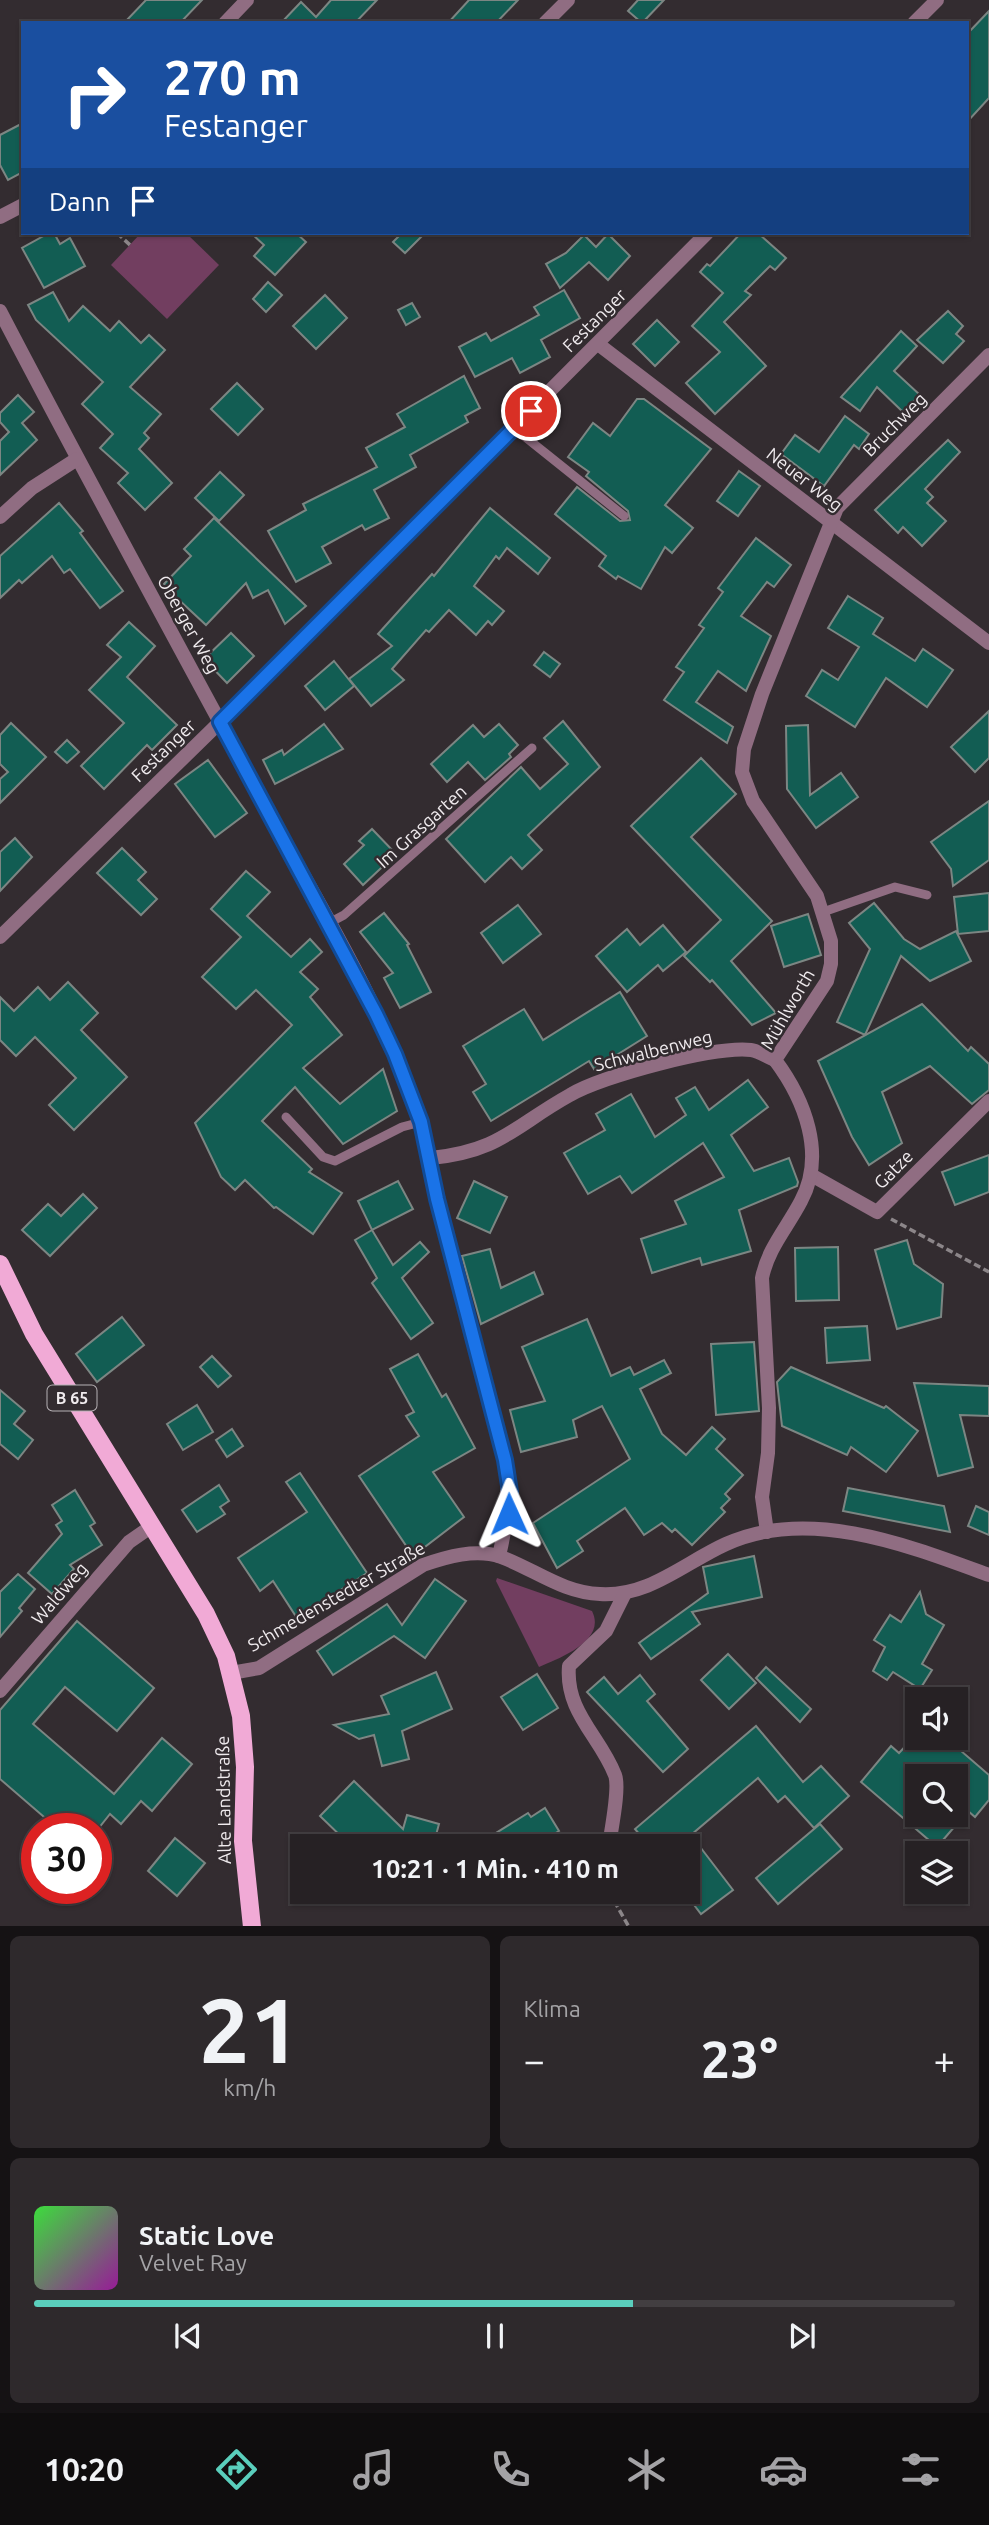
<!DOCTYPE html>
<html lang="de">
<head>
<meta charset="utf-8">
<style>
  :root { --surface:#262124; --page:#2e292c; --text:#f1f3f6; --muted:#a4a3a6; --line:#423e41; --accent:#5acebc }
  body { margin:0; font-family:Ubuntu,sans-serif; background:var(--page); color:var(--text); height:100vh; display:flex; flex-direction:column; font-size:26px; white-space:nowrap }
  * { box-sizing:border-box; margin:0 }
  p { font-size:23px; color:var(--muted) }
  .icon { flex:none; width:38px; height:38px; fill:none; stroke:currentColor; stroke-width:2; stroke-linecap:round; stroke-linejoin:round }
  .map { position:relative; height:1926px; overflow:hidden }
  .side { display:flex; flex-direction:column; gap:10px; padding:10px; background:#151214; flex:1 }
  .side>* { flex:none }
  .guide { position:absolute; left:21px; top:21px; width:948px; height:214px; border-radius:0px; box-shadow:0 2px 5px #0004,0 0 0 2px var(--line); background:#1a4fa0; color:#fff; overflow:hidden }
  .tools { position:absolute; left:905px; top:1687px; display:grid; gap:14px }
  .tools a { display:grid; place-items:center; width:63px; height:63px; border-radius:0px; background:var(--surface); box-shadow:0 2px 5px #0004,0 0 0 2px var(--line); font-size:35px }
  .speed { position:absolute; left:21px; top:1813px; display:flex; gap:14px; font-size:35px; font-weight:700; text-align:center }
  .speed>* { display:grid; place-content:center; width:91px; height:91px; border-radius:50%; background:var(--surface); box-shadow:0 2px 5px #0004,0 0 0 2px var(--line); line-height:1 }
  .speed .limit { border:10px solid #d22; background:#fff; color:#111 }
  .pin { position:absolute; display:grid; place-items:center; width:60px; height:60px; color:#fff; margin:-30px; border:4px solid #fff; border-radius:50%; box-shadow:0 2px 7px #0007 }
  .me { position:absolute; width:77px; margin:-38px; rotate:359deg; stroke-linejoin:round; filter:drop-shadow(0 0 5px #0008) }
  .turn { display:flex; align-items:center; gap:24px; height:147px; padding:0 28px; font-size:32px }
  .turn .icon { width:91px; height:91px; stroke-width:2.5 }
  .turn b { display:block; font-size:49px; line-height:60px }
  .then { display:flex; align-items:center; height:66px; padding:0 28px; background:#0003; gap:14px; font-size:26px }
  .big { font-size:52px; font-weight:600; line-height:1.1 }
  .side .tile { flex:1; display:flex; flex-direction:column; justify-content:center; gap:10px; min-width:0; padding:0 24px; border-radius:10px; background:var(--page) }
  .side .dial { align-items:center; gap:0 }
  .dial b { font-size:91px; line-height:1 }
  .song { display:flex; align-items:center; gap:21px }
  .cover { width:84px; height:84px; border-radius:10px; background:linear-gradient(135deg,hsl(120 70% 55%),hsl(300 70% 35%)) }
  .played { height:7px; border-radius:4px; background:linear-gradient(90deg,var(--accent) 65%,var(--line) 65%) }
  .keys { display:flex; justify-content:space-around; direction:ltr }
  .heat { display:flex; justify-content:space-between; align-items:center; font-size:38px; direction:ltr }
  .side .tiles { flex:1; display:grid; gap:10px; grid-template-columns:1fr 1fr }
  .tile:last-child { grid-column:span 2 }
  .trip { position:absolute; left:290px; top:1834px; width:410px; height:70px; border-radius:0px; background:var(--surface); box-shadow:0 2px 5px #0004,0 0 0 2px var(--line); font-weight:600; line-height:70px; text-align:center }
  .tabs { display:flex; height:112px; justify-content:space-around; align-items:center; background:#0f0d0e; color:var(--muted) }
  .tabs .icon { width:49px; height:49px }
  .tabs .current { color:var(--accent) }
  .tabs b { font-size:32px; color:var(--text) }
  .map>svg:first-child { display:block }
  .green { fill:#723e60 }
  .building { fill:#125d53; stroke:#7c8683; stroke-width:2; fill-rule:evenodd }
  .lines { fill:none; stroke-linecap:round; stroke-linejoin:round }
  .path { stroke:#8c8689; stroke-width:3.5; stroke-dasharray:7 3.5; stroke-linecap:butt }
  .service { stroke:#906d82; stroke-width:9 }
  .minor { stroke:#906d82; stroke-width:14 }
  .primary { stroke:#f1aad6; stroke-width:18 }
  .route-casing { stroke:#114b97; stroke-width:18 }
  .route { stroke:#1a73e8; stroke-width:12 }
  .labels { text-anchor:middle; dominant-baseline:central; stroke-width:5; stroke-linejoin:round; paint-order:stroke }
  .shield { fill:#332c30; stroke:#b7b2b5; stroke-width:2 }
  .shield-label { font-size:16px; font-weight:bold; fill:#f0ebee }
  .street-label { font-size:18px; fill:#f0ebee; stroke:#332c30 }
</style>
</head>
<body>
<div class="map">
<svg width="989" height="1927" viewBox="0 0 989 1927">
  <rect width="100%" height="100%" fill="#332c30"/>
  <g class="green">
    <polygon points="141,233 186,233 219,265 167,319 111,265"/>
    <path d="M497 1578 592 1611C607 1641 559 1658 539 1667L496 1581Z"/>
  </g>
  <g class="building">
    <polygon points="146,0 202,0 180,23 124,23"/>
    <polygon points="331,0 377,0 355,23 281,23 301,2 316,17"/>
    <polygon points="469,0 518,0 496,23 448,23"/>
    <polygon points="638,0 664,0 642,23 628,11"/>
    <polygon points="989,11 989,98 968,121 968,33"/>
    <polygon points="23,123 23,172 8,180 0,165 0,135"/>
    <polygon points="49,233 54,233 60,244 70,238 85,266 44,288 22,248"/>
    <polygon points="251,233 296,233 306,242 275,275 254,256 264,245"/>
    <polygon points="402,233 425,233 405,253 393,242"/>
    <polygon points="741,233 758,233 786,258 775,270 770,266 745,291 751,295 724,322 766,366 715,414 686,383 720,352 692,326 723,293 700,272 707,264 710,266"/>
    <polygon points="608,234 630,256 608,280 589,262 560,288 546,264 566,253 584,235 596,247"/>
    <polygon points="268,282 282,295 266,312 253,299"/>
    <polygon points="564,290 580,318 541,340 550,357 520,373 512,358 475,377 459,347 486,333 491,341 539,315 534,307"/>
    <polygon points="53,292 69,321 83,306 110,331 119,321 141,343 149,335 165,350 130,387 161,414 144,433 149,438 139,449 172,483 145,510 118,483 128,473 100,448 113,434 82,404 103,382 36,320 28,305"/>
    <polygon points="325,295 347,318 316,349 293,326"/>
    <polygon points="412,303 420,317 406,325 398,310"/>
    <polygon points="948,311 963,326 956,334 964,341 943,363 917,340"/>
    <polygon points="657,320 679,342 655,366 633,344"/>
    <polygon points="901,331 917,346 894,371 920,395 903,412 877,387 860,411 841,397"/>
    <polygon points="464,376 480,408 465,416 468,422 410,455 416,467 374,490 389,518 365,530 362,525 322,547 331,563 296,582 268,531 306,510 303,504 377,467 366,448 405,427 397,414"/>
    <polygon points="237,383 263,409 238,435 211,409"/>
    <polygon points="18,395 34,412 22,423 37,440 0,475 0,441 9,432 0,422 0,413"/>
    <polygon points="637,399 644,399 711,449 665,505 693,528 672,553 665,547 641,589 618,576 616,579 599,566 606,556 555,514 577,487 620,521 630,520 628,511 586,476 589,472 568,457 593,423 610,436"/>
    <polygon points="845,416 869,434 859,449 854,445 824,486 781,454 795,435 819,452"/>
    <polygon points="948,440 960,452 925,489 933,497 927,503 946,521 922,546 903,527 898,533 875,510"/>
    <polygon points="739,471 760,486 738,516 717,501"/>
    <polygon points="220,472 244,495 219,521 195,498"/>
    <polygon points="59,503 83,531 80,533 123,591 100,608 70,569 64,573 52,556 22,583 19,580 0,598 0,556"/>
    <polygon points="490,508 550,558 538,574 507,548 499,559 496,556 474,586 504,611 492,625 488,621 476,635 449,610 429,632 426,630 392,669 404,680 371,706 349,679 392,646 378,634 432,574 434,576"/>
    <polygon points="214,518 306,606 285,624 268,590 253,598 246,583 206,625 178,599 175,603 164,584 191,556 184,549"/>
    <polygon points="756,538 791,565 774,587 767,582 741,616 771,636 746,691 718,671 696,702 733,727 727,743 664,700 684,672 676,667 704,628 699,625 723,592 718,588"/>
    <polygon points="848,596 883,618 873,634 915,661 923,649 953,670 927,707 886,678 855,727 806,696 822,670 838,680 859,647 828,628"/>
    <polygon points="129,622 155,646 127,677 177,725 152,750 147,745 104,789 81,766 124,723 89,690 121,657 107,645"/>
    <polygon points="231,633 254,656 227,683 204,659"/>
    <polygon points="544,652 560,664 550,677 534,665"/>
    <polygon points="334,661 354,686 325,710 305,686"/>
    <polygon points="989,711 989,758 975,772 951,747"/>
    <polygon points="563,721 600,767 528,835 542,850 522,869 511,857 485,882 446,839 521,767 540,789 568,764 544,738"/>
    <polygon points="11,723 46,757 0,803 0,779 8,772 0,764 0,735"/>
    <polygon points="324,724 343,749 275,784 263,760 282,750 284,755"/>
    <polygon points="499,724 518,745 509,754 511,757 485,780 468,762 447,782 431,764 473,725 484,737"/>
    <polygon points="808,725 810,795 841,773 858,797 816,828 787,789 786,726"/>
    <polygon points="67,740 79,752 67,763 55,752"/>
    <polygon points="701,758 736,794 691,837 772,921 731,961 776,1013 752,1025 712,980 710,982 684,956 721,920 631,826"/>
    <polygon points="208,760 247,813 215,837 175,784"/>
    <polygon points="989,801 989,860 953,886 951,869 931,842"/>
    <polygon points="372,829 396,854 363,885 344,864 364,845 359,841"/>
    <polygon points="15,838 32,857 0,891 0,852"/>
    <polygon points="122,848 146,872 138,880 157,899 141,915 97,873"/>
    <polygon points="246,871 270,892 247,916 291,957 310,939 322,952 300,972 318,989 310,997 342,1035 303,1068 340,1104 383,1069 397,1111 343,1144 295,1087 262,1121 312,1169 309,1172 342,1193 313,1234 276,1207 274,1208 245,1180 235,1190 221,1177 195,1123 292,1025 256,990 236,1009 202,977 241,937 211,909"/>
    <polygon points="989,893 989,931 958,934 954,897"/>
    <polygon points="874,903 904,939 920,949 956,931 971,961 930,981 901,956 865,1035 837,1022 870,949 849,923"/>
    <polygon points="518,905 541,934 503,963 481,933"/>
    <polygon points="384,913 409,944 407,945 431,992 400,1008 384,978 393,973 360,932"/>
    <polygon points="808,914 821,955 784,967 771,926"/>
    <polygon points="663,925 686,952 663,971 658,965 627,992 596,956 627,929 640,945"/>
    <polygon points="68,982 98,1013 81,1030 127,1077 74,1130 49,1105 76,1078 35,1037 16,1056 0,1040 0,997 14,1011 38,987 50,1000"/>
    <polygon points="620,992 647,1036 594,1069 589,1061 491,1121 473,1092 486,1084 463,1046 524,1009 543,1040"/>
    <polygon points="922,1004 968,1051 971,1047 989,1064 989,1090 972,1104 930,1066 882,1092 902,1143 869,1165 852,1137 818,1061"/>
    <polygon points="748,1080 768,1107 731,1135 754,1171 789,1158 798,1182 797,1186 739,1210 751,1251 702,1265 700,1258 652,1273 641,1239 686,1224 675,1201 724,1177 703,1143 632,1193 620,1176 588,1194 564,1153 605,1130 596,1114 631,1094 655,1137 686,1115 676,1098 695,1087 709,1110"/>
    <polygon points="989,1155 989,1192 955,1205 942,1172"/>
    <polygon points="398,1181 413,1209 372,1230 358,1201"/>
    <polygon points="474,1181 507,1197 490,1233 457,1218"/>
    <polygon points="83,1194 97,1208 50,1256 22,1230 48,1204 61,1216"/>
    <polygon points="372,1230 393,1265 420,1242 429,1252 402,1278 433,1323 411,1339 372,1283 377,1278 355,1240"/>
    <polygon points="907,1240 914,1264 943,1284 941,1317 897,1329 875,1250"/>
    <polygon points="838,1247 839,1300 796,1301 795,1248"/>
    <polygon points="490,1249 501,1288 534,1272 543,1294 481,1324 462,1256"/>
    <polygon points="122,1317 144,1345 97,1382 76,1354"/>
    <polygon points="587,1319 611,1376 630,1367 634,1375 664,1360 671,1373 640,1389 662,1434 686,1455 712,1427 725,1439 716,1449 743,1475 725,1494 730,1499 721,1508 725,1512 692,1545 675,1529 672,1532 662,1523 644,1535 625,1508 577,1541 583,1551 557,1568 533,1523 630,1459 602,1406 573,1420 577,1437 521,1452 510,1410 545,1401 522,1347"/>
    <polygon points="867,1326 870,1360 827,1363 825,1328"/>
    <polygon points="754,1342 759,1411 716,1415 711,1344"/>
    <polygon points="418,1354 442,1397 446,1394 475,1448 433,1472 464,1517 413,1556 359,1476 419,1436 406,1416 414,1412 390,1369"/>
    <polygon points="212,1356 231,1376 218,1387 200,1367"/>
    <polygon points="791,1367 884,1408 886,1406 918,1431 886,1472 851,1447 847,1455 782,1426 777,1382"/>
    <polygon points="914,1383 989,1386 989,1416 960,1415 973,1467 938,1476"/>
    <polygon points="0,1390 25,1411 14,1424 33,1440 18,1459 0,1444"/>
    <polygon points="197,1405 213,1432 183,1450 167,1424"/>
    <polygon points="232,1429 243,1446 227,1457 216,1440"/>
    <polygon points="300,1473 367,1573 297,1618 273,1581 260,1591 238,1558 307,1512 286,1482"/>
    <polygon points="219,1485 229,1501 220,1507 225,1514 197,1532 182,1510"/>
    <polygon points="848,1488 944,1506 950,1532 843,1511"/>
    <polygon points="75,1490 95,1523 90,1526 102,1545 70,1565 74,1569 52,1594 28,1573 62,1534 56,1525 62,1521 52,1505"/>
    <polygon points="976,1506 989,1512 989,1535 968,1526"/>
    <polygon points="754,1556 762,1597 692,1612 700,1624 651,1659 639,1643 708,1593 703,1567"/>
    <polygon points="18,1574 35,1589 19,1608 22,1611 0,1637 0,1592"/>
    <polygon points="435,1579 466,1601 425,1658 394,1636 333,1675 317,1651 387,1604 402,1625"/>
    <polygon points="920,1592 926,1614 944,1625 922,1664 932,1670 920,1689 893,1672 887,1680 873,1671 885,1647 874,1640 890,1615 901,1622"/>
    <polygon points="77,1621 154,1688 117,1731 65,1687 33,1724 114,1794 162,1738 192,1764 152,1811 141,1801 121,1824 110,1814 98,1829 58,1829 0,1779 0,1710"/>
    <polygon points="728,1654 756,1683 729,1709 701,1680"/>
    <polygon points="766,1667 811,1709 800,1722 756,1678"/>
    <polygon points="436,1672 452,1709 402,1731 409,1759 382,1766 374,1735 359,1739 334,1725 389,1714 381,1696"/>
    <polygon points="537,1674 558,1708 523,1730 501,1697"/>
    <polygon points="640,1675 655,1694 647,1701 688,1749 663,1772 587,1692 604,1677 618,1694"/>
    <polygon points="756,1726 803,1782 821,1766 849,1796 814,1828 785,1796 778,1802 758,1778 691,1835 733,1890 701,1914 688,1897 688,1846 649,1846 635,1829"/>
    <path d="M913 1738H946L989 1775V1800L975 1817 968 1811 937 1847 861 1782 891 1746 899 1753ZM917 1776H956V1815H917Z"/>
    <polygon points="354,1781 403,1829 407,1815 439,1824 433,1846 376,1846 365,1836 351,1846 320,1816"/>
    <polygon points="545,1808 559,1831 545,1839 549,1846 475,1846 528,1813 531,1817"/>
    <polygon points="820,1824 842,1849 778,1904 756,1878"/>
    <polygon points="175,1838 205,1863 177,1896 148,1871"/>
  </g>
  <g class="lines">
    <g class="path">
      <polyline points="117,233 130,245"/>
      <polyline points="891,1219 989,1272"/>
      <polyline points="609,1892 629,1927"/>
    </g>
    <g class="service">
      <polyline points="514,428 624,516"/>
      <polyline points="823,912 895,887 927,895"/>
      <polyline points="329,923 344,915 532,748"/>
      <polyline points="286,1117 323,1157 335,1161 402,1127 421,1122"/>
    </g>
    <g class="minor">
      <polyline points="225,23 247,0"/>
      <polyline points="545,23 568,0"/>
      <polyline points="914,23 937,0"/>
      <polyline points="0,217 23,205"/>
      <path d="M0 311C87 478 177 643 267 809 334 933 416 1058 437 1199L505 1459C510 1495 507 1522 499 1556"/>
      <polyline points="598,344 989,643"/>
      <polyline points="0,517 32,488 77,459"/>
      <polyline points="0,937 220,722 707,233"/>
      <path d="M431 1158C501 1151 514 1126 570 1095 602 1076 714 1046 751 1050 759 1051 767 1057 775 1060"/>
      <polyline points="813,1176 877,1212 989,1101"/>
      <path d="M767 1532 762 1497 768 1453 769 1408 762 1278C768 1248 787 1228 801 1201 826 1155 805 1100 775 1060L827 981 831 964V941L817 896 753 801 742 772 744 749 762 694 837 508 989 355"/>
      <path d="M231 1673 259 1668 423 1565C446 1557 476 1548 501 1557 534 1569 563 1593 600 1594 649 1597 684 1563 726 1544 809 1506 910 1546 989 1575"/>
      <polyline points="0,1691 129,1542 152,1526"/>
      <path d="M609 1846C611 1830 620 1788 615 1775 600 1736 565 1712 569 1666L606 1631 625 1593"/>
    </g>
    <polyline class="primary" points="0,1264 34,1334 206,1614 226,1656 241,1716 245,1767 243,1841 252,1927"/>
  </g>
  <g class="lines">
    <g class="route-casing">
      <polyline id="route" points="509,1514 510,1492 505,1460 437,1199 421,1122 395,1054 376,1014 220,722 531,411"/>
    </g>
    <use href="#route" class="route"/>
  </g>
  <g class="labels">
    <rect class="shield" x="47.5" y="1385.5" width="49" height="25" rx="5"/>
    <g class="shield-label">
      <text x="72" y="1398">B 65</text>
    </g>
    <g class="street-label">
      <text transform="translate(594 320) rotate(-45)">Festanger</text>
      <text transform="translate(894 424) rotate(-45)">Bruchweg</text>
      <text transform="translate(805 479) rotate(38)">Neuer Weg</text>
      <text transform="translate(189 624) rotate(61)">Oberger Weg</text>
      <text transform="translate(163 750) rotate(-44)">Festanger</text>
      <text transform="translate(421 826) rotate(-42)">Im Grasgarten</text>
      <text transform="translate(787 1009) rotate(-60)">Mühlworth</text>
      <text transform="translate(653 1050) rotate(-14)">Schwalbenweg</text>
      <text transform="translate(893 1169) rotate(-45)">Gatze</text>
      <text transform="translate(59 1593) rotate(-49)">Waldweg</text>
      <text transform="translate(336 1596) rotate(-30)">Schmedenstedter Straße</text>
      <text transform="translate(223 1800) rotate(-91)">Alte Landstraße</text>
    </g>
  </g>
</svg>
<div class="tools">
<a><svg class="icon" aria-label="sound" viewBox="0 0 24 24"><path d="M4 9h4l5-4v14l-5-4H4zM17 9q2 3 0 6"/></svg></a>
<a><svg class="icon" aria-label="search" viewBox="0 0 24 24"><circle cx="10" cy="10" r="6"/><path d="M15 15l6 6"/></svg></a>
<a><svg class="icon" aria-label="layers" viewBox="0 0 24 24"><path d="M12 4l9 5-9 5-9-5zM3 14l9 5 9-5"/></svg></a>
</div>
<div class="speed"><div class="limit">30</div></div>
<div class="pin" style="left:531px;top:411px;background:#d93025"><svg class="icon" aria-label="arrive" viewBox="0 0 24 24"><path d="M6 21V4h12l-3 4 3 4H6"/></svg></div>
<svg class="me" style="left:509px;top:1514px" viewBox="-20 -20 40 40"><path d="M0-17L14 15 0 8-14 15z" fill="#1a73e8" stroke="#fff" stroke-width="4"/></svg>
<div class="trip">10:21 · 1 Min. · 410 m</div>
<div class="guide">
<div class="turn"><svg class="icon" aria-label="right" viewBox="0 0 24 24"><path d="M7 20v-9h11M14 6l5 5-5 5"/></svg><div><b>270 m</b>Festanger</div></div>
<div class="then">Dann<svg class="icon" aria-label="arrive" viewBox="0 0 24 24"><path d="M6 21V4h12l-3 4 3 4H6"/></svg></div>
</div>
</div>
<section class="side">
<div class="tiles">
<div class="tile dial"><b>21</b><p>km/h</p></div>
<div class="tile"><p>Klima</p>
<div class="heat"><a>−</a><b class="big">23°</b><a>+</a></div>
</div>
<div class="tile">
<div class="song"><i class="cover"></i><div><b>Static Love</b><p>Velvet Ray</p></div></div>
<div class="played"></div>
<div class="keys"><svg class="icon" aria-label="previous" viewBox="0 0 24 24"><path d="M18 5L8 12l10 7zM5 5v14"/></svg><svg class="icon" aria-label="pause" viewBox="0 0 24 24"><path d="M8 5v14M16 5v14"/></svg><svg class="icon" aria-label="next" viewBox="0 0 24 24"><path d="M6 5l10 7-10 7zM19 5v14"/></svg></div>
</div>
</div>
</section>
<nav class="tabs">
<b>10:20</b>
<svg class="icon current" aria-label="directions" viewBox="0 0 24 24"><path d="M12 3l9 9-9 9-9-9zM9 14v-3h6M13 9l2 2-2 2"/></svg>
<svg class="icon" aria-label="music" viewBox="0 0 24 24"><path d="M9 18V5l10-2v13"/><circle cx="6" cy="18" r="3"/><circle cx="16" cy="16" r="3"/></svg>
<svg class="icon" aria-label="phone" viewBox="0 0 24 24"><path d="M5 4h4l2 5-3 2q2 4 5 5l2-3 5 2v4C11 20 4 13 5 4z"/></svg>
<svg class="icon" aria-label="climate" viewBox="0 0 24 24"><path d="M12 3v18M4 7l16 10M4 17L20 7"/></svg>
<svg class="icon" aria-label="car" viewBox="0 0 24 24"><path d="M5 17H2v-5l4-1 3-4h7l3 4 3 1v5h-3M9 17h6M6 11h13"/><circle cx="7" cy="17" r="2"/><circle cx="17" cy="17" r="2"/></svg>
<svg class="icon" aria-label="filters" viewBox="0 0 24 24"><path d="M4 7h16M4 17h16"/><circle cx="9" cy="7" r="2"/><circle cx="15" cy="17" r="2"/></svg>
</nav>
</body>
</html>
